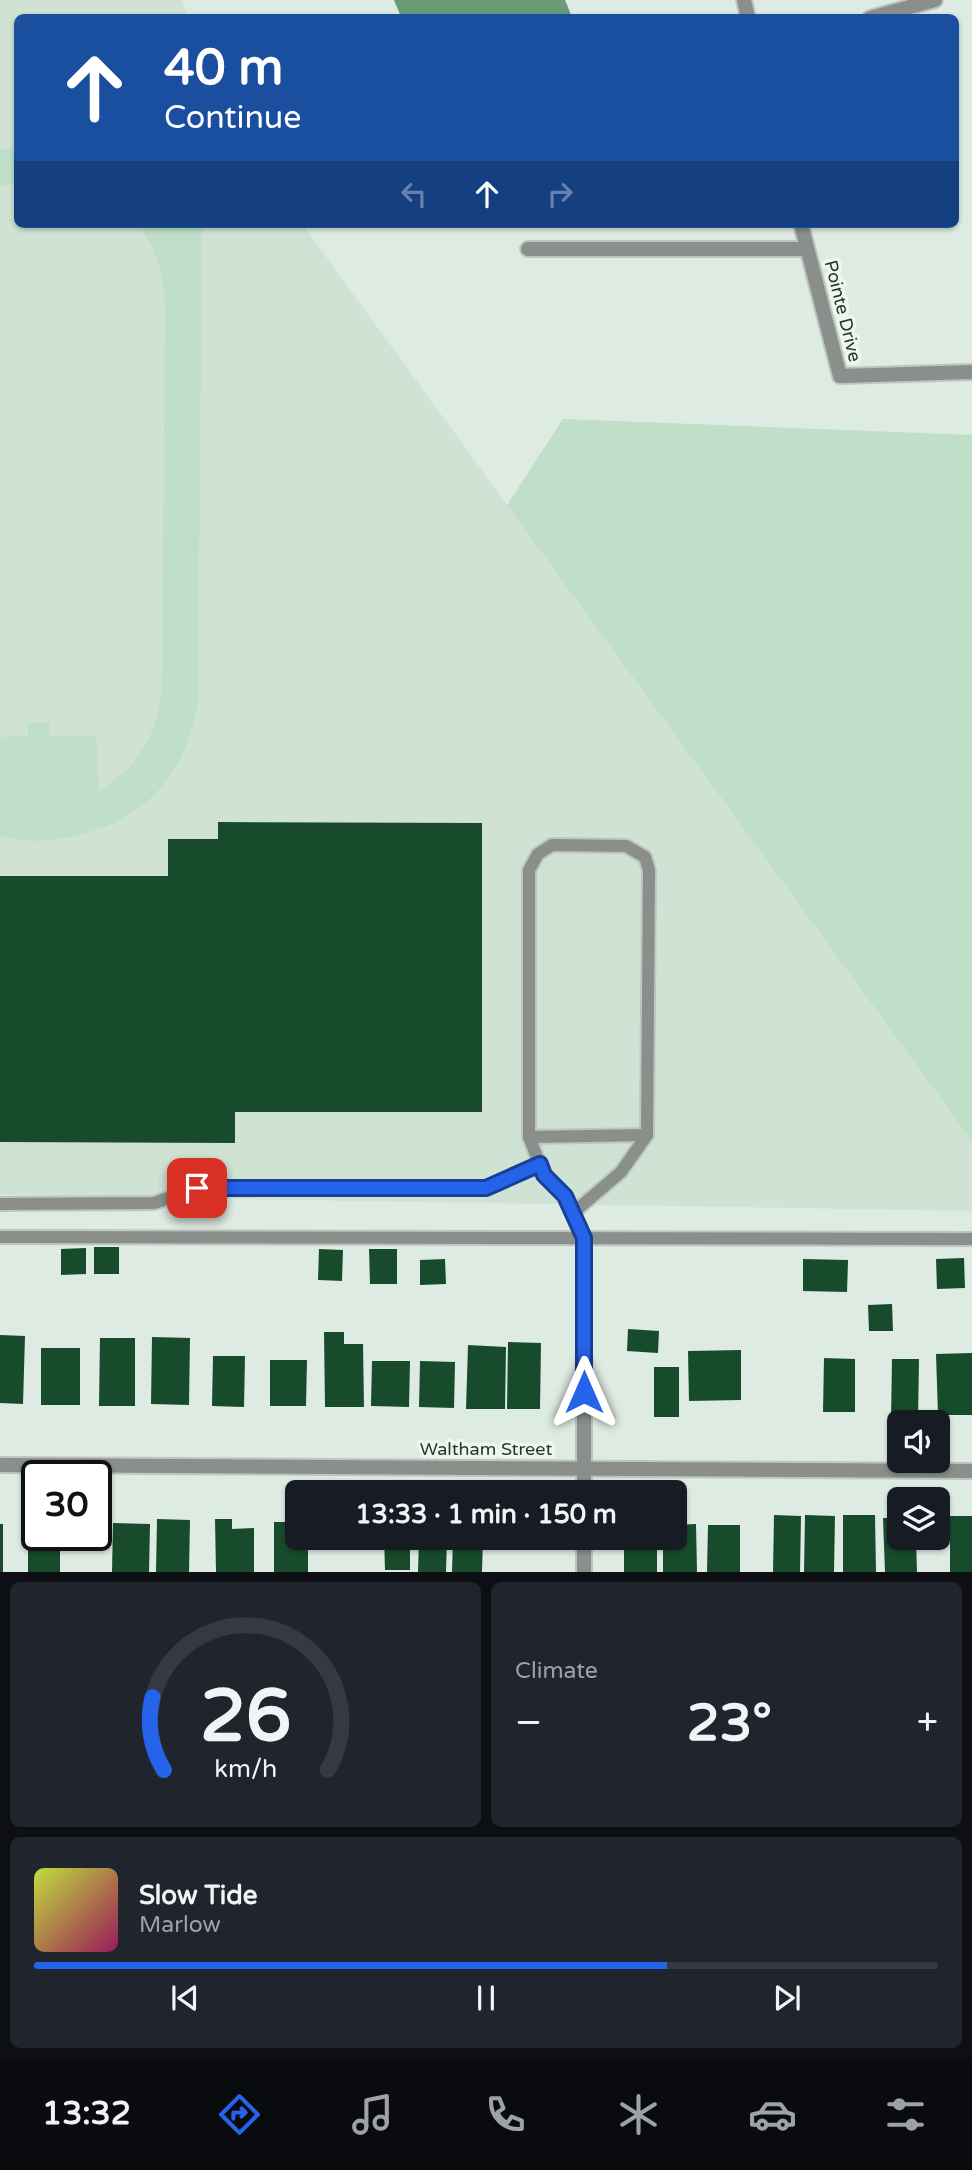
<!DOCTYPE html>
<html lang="en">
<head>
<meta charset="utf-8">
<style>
  :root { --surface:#171b24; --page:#20242c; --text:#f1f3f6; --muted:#9ea1a6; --line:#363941; --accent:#2563eb }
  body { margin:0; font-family:"Varela Round",sans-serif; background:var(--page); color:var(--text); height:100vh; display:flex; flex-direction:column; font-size:26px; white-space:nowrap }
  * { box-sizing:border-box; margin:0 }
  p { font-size:23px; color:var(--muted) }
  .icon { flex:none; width:38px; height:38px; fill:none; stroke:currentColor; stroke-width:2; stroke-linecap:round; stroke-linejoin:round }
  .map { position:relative; height:1572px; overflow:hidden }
  .side { display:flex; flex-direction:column; gap:10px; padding:10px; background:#0d0f14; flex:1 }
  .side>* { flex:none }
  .top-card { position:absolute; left:14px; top:14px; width:945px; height:214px; border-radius:10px; box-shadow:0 2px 5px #0004; background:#1a4fa0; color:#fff; overflow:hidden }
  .buttons { position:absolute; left:887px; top:1410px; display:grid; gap:14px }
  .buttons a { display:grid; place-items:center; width:63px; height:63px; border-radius:10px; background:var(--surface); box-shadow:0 2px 5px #0004; font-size:35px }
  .speed { position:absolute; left:21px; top:1460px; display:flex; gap:14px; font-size:35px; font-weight:700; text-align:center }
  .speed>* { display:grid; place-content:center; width:91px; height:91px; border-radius:50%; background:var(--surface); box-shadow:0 2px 5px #0004; line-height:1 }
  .speed .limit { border:4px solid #111; border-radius:10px; background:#fff; color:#111 }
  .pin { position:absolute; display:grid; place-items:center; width:60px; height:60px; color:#fff; margin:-30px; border-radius:14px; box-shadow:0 4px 10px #0006 }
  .me { position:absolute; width:77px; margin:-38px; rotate:0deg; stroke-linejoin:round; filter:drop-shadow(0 0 5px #0008) }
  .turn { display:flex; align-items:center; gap:24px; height:147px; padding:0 35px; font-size:32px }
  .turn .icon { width:91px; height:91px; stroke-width:2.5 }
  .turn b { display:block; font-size:49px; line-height:60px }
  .lanes { display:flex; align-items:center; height:66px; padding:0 35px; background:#0003; justify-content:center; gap:35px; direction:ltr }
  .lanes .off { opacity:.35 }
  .big { font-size:52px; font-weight:800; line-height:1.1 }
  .side .tile { flex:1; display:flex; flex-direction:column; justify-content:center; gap:10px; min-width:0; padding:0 24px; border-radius:10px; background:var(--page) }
  .side .dial { align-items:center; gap:0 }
  .dial svg { height:182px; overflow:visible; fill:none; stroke:var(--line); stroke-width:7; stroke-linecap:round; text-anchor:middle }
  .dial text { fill:var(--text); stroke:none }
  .song { display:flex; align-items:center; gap:21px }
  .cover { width:84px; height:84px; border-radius:10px; background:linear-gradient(135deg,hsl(70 70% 55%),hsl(330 70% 35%)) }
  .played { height:7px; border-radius:4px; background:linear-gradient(90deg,var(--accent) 70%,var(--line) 70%) }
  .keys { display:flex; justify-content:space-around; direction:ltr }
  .heat { display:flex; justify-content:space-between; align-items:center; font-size:38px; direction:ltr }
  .side .tiles { flex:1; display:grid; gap:10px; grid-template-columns:1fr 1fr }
  .tile:last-child { grid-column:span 2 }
  .trip { position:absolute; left:285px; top:1480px; width:402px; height:70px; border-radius:10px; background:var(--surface); box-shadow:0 2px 5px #0004; font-weight:800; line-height:70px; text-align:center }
  .menu { display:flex; height:112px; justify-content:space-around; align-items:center; background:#090b0e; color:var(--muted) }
  .menu .icon { width:49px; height:49px }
  .menu .current { color:var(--accent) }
  .menu b { font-size:32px; color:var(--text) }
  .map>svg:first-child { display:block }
  .built { fill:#cfe2d4 }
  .green { fill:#bfdfc8 }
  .water { fill:#689b78 }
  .building { fill:#184b2c }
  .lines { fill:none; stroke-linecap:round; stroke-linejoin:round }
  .lane-casing { stroke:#bbc6be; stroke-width:16 }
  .street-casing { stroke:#bbc6be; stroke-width:18 }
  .lane { stroke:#8a8f8b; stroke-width:12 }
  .street { stroke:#8a8f8b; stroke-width:14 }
  .route-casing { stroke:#184099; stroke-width:18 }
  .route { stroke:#2563eb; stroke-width:12 }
  .labels { text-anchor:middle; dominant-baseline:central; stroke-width:7; stroke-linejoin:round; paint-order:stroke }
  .street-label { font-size:18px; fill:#2e322f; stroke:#ecf8ef }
</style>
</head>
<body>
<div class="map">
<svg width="972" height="1572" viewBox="0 0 972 1572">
  <rect width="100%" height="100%" fill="#deebe2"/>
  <polygon class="built" points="0,0 182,0 188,17 18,18 18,224 302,224 972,1141 972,1211 0,1195"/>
  <g class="green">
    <polygon points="17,147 17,182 0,187 0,150"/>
    <path d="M138 224H202L198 701C187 775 144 822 70 837 47 842 23 842 0 836V737L28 736V723H49L50 736H96L99 791C139 766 157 736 162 689L165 304C163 274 157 248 138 224Z"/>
    <polygon points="563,419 972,435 972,1141 507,505"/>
  </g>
  <polygon class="water" points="394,0 565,0 572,17 401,17"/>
  <g class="building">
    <polygon points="218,822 482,823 482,1112 235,1112 235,1143 0,1142 0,876 168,876 168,839 218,839"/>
    <rect x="94" y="1247" width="25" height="27"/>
    <polygon points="86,1248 86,1274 61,1275 61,1249"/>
    <polygon points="319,1249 343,1250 342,1281 318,1280"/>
    <polygon points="369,1249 397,1249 397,1284 370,1284"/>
    <polygon points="964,1258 965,1288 937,1289 936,1259"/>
    <polygon points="445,1259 446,1284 420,1285 420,1260"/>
    <polygon points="803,1259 848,1260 847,1292 803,1291"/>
    <polygon points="892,1304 893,1331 869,1331 868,1305"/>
    <polygon points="628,1329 659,1331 658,1353 627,1351"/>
    <polygon points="324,1332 344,1332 344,1344 363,1344 364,1407 325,1407"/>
    <polygon points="0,1335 25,1336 23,1404 0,1403"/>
    <polygon points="152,1337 190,1338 189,1405 151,1404"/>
    <polygon points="100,1338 135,1338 135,1406 99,1406"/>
    <polygon points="508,1342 541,1343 540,1409 507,1409"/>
    <polygon points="468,1345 506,1347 505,1409 466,1409"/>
    <rect x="41" y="1348" width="39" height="57"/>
    <polygon points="741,1350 741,1400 689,1401 688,1351"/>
    <polygon points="972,1353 972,1415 938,1415 936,1354"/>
    <polygon points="213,1356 245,1356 244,1407 212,1406"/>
    <polygon points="824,1358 855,1359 855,1412 823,1412"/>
    <polygon points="892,1359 919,1359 918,1421 891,1420"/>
    <polygon points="270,1360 307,1360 306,1406 270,1406"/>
    <polygon points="372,1361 410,1361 409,1407 371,1406"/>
    <polygon points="420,1361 455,1362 454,1408 419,1407"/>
    <rect x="654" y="1367" width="25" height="50"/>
    <polygon points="774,1515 801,1516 800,1572 773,1572"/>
    <polygon points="805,1515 835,1516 834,1572 804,1572"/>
    <polygon points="843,1515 875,1515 876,1572 843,1572"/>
    <rect x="950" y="1516" width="22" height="56"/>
    <polygon points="883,1518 900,1518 900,1538 916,1538 917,1572 885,1572"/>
    <polygon points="157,1519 190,1520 189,1572 156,1572"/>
    <polygon points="215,1519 232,1519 232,1529 254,1528 254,1572 216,1572"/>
    <polygon points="274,1522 298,1522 298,1538 308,1538 308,1572 274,1572"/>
    <polygon points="113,1523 150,1524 149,1572 112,1572"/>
    <rect x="0" y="1524" width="3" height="48"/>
    <polygon points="28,1524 37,1524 37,1535 60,1535 60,1572 28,1572"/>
    <polygon points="696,1524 697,1572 663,1572 663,1538 676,1538 676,1525"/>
    <polygon points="708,1525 740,1525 740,1572 707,1572"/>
    <polygon points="384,1538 410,1538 410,1570 385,1570"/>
    <polygon points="419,1538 447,1538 446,1572 418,1572"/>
    <polygon points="453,1538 483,1538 482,1572 452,1572"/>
    <rect x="624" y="1538" width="33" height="34"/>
  </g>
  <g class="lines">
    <g class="lane-casing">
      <g id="lane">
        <polyline points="529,1137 647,1135"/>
        <polyline points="0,1204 154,1203 197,1188 486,1188 540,1164"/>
        <polyline points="573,1213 621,1172 647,1135 649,870 645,857 626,846 552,845 538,854 529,870 529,1137 544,1175 565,1196 584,1238"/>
        <polyline points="0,1237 972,1239"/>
      </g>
    </g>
    <g class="street-casing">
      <g id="street">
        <polyline points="744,0 748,18"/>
        <polyline points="870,18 935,0"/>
        <polyline points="801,224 840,376 972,372"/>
        <polyline points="528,249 807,249"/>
        <polyline points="0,1465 972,1471"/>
        <polyline points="584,1493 584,1238"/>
        <polyline points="584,1538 584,1572"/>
      </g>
    </g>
    <use href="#lane" class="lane"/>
    <use href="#street" class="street"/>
  </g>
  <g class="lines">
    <g class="route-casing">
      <polyline id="route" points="197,1188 486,1188 540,1164 544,1175 565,1196 584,1238 584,1392"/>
    </g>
    <use href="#route" class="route"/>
  </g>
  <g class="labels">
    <g class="street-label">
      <text transform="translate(843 311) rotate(76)">Pointe Drive</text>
      <text x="486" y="1449">Waltham Street</text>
    </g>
  </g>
</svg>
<div class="buttons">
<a><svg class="icon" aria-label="sound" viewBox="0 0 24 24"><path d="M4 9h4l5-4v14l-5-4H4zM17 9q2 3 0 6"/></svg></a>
<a><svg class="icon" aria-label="layers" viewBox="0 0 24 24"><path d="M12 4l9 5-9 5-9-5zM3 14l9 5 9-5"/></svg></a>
</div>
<div class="speed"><div class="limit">30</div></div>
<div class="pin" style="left:197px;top:1188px;background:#d93025"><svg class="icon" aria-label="arrive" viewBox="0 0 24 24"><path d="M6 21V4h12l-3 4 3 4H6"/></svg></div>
<svg class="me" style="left:584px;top:1392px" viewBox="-20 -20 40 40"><path d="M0-17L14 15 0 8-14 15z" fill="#2563eb" stroke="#fff" stroke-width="4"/></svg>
<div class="trip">13:33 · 1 min · 150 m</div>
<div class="top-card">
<div class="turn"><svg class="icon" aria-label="ahead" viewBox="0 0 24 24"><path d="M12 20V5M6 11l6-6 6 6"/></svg><div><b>40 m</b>Continue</div></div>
<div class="lanes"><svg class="icon off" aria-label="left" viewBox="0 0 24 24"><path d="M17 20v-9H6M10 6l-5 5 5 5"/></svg><svg class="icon" aria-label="ahead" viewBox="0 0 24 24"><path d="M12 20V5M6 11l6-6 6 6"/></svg><svg class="icon off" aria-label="right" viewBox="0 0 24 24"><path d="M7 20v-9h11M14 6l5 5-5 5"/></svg></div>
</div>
</div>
<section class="side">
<div class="tiles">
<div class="tile dial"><svg viewBox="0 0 100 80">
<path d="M14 69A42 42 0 1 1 86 69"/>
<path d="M14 69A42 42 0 0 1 9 37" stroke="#2563eb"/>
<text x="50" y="56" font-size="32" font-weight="700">26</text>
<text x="50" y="72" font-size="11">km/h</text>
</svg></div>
<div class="tile"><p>Climate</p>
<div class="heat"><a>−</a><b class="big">23°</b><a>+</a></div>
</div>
<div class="tile">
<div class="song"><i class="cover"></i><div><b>Slow Tide</b><p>Marlow</p></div></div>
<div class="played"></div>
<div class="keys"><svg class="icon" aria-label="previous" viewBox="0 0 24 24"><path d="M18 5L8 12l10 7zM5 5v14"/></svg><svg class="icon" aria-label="pause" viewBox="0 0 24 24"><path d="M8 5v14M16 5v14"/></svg><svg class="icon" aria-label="next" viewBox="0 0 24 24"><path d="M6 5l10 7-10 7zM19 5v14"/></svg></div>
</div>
</div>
</section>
<nav class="menu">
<b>13:32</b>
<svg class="icon current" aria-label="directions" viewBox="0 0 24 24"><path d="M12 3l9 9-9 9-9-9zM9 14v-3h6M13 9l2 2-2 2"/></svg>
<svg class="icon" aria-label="music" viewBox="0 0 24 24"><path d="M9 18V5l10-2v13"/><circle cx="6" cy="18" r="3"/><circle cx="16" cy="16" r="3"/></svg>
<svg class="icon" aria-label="phone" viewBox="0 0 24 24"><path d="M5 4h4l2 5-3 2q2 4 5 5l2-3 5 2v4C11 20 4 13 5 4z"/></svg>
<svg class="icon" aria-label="climate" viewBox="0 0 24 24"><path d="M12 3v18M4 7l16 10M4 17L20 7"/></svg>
<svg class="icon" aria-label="car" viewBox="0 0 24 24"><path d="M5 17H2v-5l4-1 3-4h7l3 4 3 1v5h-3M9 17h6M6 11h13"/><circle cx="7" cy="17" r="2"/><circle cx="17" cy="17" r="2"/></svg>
<svg class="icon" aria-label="filters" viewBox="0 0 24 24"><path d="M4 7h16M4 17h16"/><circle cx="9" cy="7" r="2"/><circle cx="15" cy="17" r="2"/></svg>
</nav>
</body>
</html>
